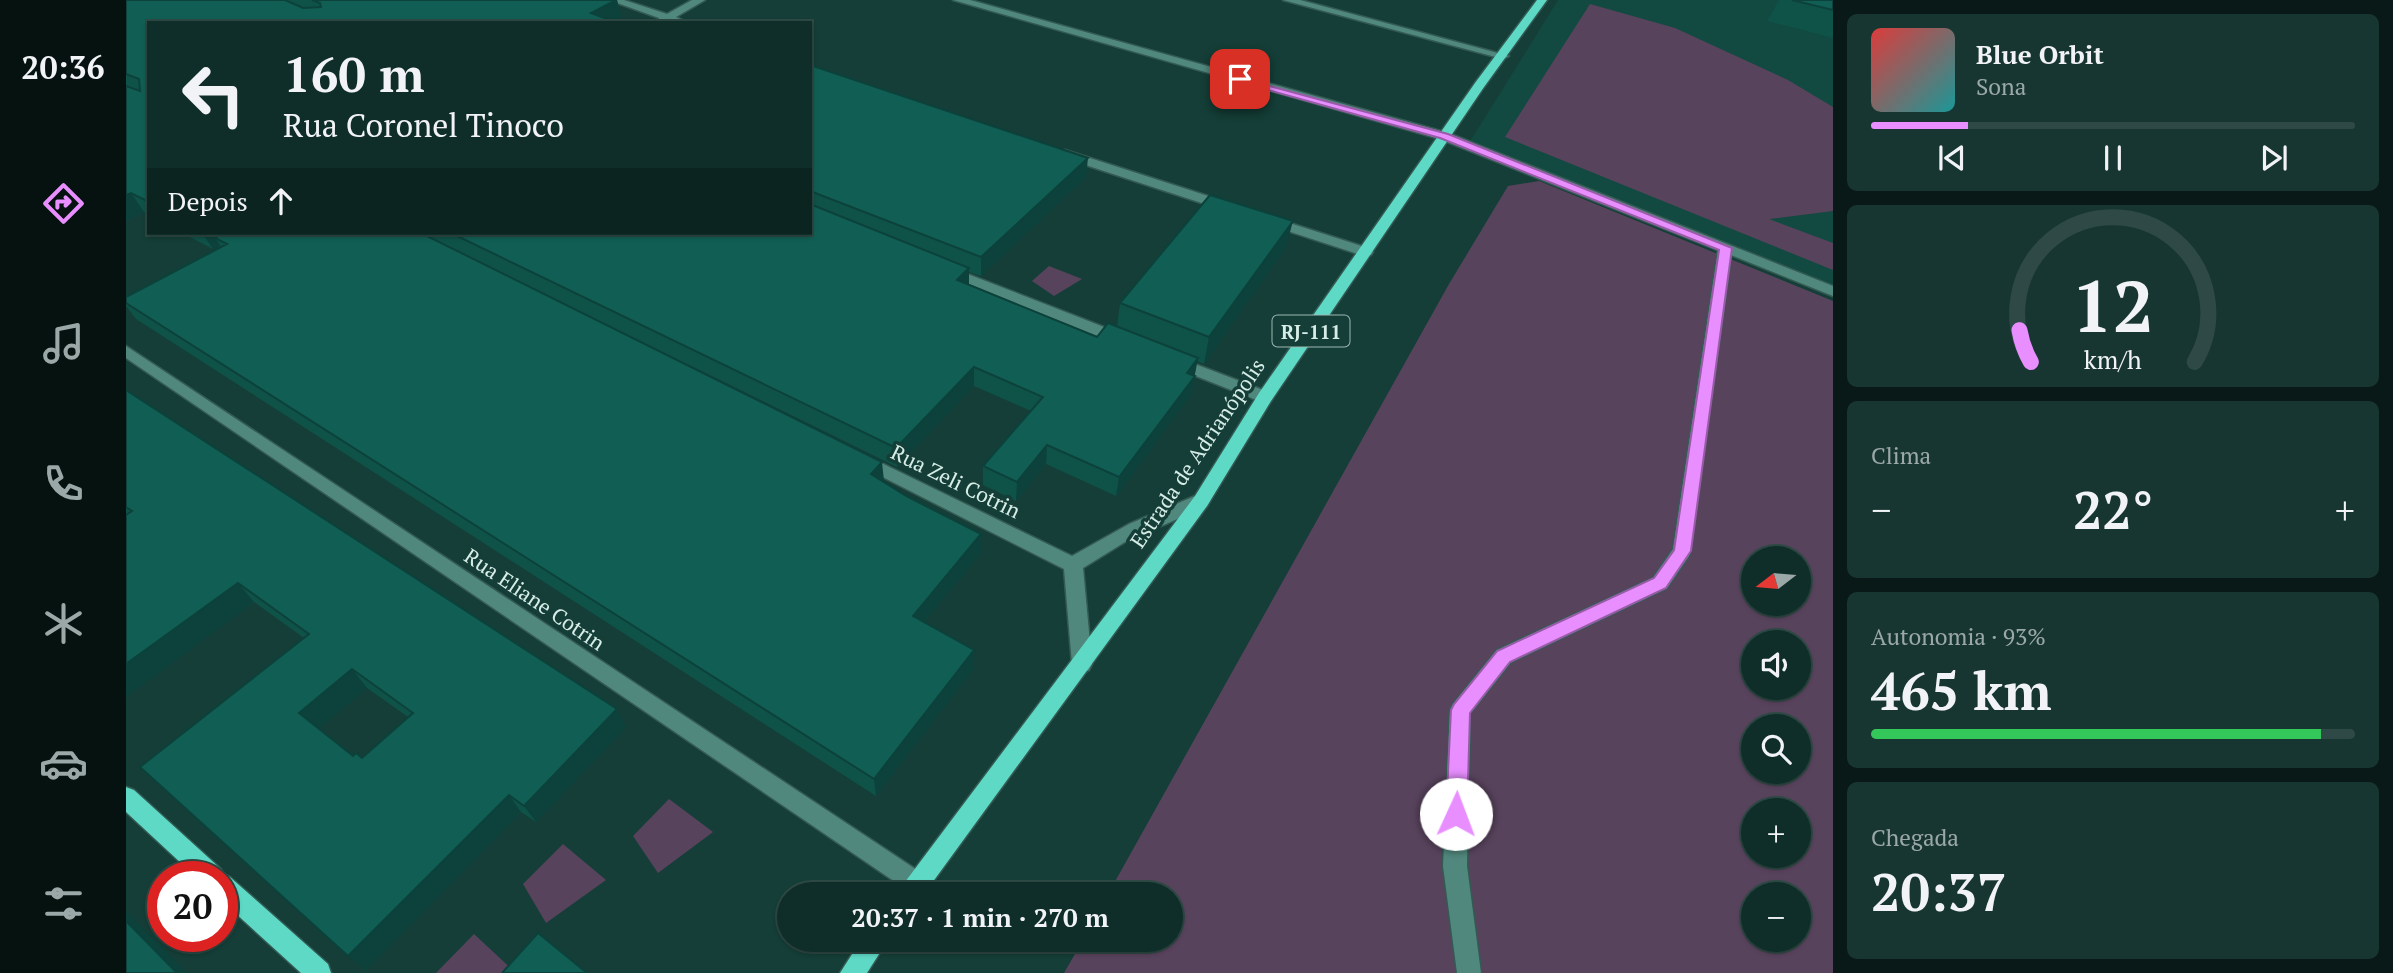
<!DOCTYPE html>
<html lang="pt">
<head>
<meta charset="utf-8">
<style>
  :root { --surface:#0f2e29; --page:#183631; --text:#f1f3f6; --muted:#9ba8a8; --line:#2f4a46; --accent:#e88eff }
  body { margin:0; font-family:"PT Serif",serif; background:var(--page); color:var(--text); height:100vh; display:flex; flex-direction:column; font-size:26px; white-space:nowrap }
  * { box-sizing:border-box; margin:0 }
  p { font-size:23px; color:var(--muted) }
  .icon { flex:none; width:38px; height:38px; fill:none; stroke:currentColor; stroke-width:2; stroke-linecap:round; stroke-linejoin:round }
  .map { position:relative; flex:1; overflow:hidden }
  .sheet { display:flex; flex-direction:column; gap:14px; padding:14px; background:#081917; width:560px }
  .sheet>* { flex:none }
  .banner { position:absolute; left:21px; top:21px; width:665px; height:214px; border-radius:0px; box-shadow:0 2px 5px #0004,0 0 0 2px var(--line); background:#0f2e29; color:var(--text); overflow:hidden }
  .needle { width:46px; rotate:254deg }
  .tools { position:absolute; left:1615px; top:546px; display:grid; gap:14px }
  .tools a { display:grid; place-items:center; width:70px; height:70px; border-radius:50%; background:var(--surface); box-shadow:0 2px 5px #0004,0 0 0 2px var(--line); font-size:35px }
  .speed { position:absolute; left:21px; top:861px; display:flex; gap:14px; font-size:35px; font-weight:700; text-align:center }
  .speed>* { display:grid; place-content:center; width:91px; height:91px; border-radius:50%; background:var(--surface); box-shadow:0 2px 5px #0004,0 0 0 2px var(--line); line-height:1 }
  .speed .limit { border:10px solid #d22; background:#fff; color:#111 }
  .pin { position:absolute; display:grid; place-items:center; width:60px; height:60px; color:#fff; margin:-30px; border-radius:14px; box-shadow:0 4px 10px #0006 }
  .me { position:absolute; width:77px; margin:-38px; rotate:2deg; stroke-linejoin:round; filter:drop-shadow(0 0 5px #0008) }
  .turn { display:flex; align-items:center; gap:24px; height:147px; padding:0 21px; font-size:32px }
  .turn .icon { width:91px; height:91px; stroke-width:2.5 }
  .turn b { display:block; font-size:49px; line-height:60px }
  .then { display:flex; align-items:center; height:66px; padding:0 21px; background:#0003; gap:14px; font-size:26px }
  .big { font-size:52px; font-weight:700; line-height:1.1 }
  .sheet .card { flex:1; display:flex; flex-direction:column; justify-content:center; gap:10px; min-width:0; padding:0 24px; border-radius:10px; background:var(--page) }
  .sheet .dial { align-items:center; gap:0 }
  .dial svg { height:182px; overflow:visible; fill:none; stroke:var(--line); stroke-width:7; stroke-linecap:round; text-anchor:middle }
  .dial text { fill:var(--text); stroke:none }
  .song { display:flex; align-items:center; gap:21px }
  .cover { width:84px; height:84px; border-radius:10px; background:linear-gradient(135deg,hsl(0 70% 55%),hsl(180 70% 35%)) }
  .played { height:7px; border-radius:4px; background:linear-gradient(90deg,var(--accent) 20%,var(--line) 20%) }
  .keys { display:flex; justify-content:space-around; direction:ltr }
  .heat { display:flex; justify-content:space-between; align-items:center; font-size:38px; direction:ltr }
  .charge { height:10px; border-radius:5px; background:linear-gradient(90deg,#34c759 93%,var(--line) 0) }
  .trip { position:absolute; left:651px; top:882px; width:406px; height:70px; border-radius:35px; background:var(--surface); box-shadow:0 2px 5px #0004,0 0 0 2px var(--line); font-weight:700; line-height:70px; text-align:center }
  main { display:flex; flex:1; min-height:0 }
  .dock { display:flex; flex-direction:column; width:126px; justify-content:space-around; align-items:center; background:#061210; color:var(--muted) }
  .dock .icon { width:49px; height:49px }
  .dock .on { color:var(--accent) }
  .dock b { font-size:32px; color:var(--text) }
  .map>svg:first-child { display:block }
  .built { fill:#124941 }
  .green { fill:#58435d; fill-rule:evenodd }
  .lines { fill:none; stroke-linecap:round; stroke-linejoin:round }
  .minor-casing { stroke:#335a53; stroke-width:3 }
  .major-casing { stroke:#335a53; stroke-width:3 }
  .minor { fill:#51887d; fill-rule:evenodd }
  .major { fill:#5ed9c5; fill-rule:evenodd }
  .wall { fill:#0f5248; fill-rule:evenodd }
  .shaded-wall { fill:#0c423b }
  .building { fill:#115f54; stroke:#0c423b; stroke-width:2; fill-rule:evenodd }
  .route { fill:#e88eff; stroke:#975ca6; stroke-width:2 }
  .labels { text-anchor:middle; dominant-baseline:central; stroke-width:7; stroke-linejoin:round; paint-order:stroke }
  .shield { fill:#143e37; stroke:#9cb8b3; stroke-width:2 }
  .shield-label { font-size:19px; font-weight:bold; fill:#d7ede8 }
  .street-label { font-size:21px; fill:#d7ede8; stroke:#143e37 }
</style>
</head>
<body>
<main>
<nav class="dock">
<b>20:36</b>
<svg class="icon on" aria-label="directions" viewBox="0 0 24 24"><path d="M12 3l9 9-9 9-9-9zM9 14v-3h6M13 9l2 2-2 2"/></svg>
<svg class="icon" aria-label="music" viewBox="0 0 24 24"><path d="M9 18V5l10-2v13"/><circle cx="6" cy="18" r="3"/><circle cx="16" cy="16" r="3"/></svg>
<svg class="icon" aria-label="phone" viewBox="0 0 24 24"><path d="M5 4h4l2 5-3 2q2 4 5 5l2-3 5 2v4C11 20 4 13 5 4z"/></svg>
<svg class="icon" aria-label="climate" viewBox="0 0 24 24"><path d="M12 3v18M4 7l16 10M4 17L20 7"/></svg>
<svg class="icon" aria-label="car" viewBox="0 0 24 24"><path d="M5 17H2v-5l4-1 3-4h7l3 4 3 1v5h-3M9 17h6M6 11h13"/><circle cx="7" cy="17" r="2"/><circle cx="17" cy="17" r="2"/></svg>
<svg class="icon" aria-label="filters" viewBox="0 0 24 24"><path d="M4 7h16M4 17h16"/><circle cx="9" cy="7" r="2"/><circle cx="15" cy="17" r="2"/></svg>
</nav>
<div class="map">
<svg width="1707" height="973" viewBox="0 0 1707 973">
  <rect width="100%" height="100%" fill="#143e37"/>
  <polygon class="built" points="1432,0 1707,0 1707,291 1343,143"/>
  <g class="green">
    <polygon points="1464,4 1549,28 1662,80 1707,107 1707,211 1643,219 1707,243 1707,270 1379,137"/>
    <path d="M1413 181 1707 301V973H938L957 940H1045V894H982L1323 284 1382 186ZM1628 558H1673V604H1628ZM1628 642H1673V688H1628ZM1628 726H1673V772H1628ZM1628 810H1673V856H1628ZM1628 894H1673V940H1628Z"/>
    <polygon points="923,266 956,279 928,296 906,281"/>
    <polygon points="543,799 587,832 532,873 507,836"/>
    <polygon points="437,844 480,880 420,923 397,884"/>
    <polygon points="348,934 390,973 310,973"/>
  </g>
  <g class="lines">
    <g class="minor-casing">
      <g id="minor">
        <polygon points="483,0 498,0 541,14 566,0 579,0 550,17 563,23 533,22 533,18"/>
        <polygon points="827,0 844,0 1322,133 1707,286 1707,296 1605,255 1563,556 1541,588 1385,662 1344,713 1341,866 1355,973 1331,973 1317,866 1324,710 1327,704 1371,650 1527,578 1547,549 1592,250 1314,139"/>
        <polygon points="1157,0 1174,0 1383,56 1377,59"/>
        <polygon points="939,150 1107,204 1109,207 1107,210 1097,210 935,157 935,151"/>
        <polygon points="1142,216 1245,249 1247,252 1245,255 1235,255 1137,223 1135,220"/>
        <polygon points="821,266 1001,336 1004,340 996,345 991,344 816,273 814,270"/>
        <polygon points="0,346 800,876 804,884 800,892 784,892 0,358"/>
        <polygon points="1048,356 1145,393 1147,397 1145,401 1133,401 1042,365 1040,361"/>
        <polygon points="737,454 946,556 1003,524 1069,496 1081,496 1084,501 1081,506 999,542 957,568 966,664 963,670 956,673 949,670 946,664 938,569 731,464 728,460 731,456"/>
      </g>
    </g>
    <g class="major-casing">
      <g id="major">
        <polygon points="1411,0 1421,0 1358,87 1145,401 1081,506 798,894 772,894 776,886 1069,496 1133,393 1349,83"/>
        <polygon points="0,787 8,790 95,869 97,874 104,877 202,964 205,973 175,973 96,901 96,877 70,877 0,812"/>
        <polygon points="735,940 762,940 741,973 714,973"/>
      </g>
    </g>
    <use href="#minor" class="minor"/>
    <use href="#major" class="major"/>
  </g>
  <g class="wall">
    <polygon points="0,0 491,0 495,17 487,21 23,23 23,215 18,212 0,221"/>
    <polygon points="1653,0 1707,0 1707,38 1641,21"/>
    <polygon points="684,65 960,177 855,276 843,272 843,285 971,337 991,327 994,303 1160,247 1078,364 1071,361 1065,395 990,496 920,464 890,501 857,485 857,466 905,411 848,386 771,467 333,252 758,481 757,482 855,553 798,622 848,650 848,668 750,796 10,319 0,306 0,297 95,247 94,245 87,249 56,233 684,233"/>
    <path d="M0 390 500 727 410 822 395 812 240 970 222 956 178 638 128 602 0 697V515L1 514H0ZM241 688 282 717 236 758 227 756 193 728Z"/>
  </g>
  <g class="shaded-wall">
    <polygon points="491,0 495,17 484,23 465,13"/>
    <polygon points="962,158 960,177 855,276 855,257"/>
    <polygon points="5,193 18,212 0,221 0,195"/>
    <polygon points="1167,221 1160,247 1078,364 1083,337"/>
    <polygon points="76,233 117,233 89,238 94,245 87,249"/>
    <polygon points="843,268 843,288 831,280"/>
    <polygon points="1072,358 1065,395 990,496 993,477"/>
    <polygon points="848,367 848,386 771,467 770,448"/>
    <polygon points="921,445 920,464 890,501 891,482"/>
    <polygon points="756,462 758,481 747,493 745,474"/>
    <polygon points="855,534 855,553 788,634 787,616"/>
    <polygon points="112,583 128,602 0,697 0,664"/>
    <polygon points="848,650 848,668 750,796 748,779"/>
    <polygon points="226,669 241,688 190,731 173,713"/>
    <polygon points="491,709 500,727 410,822 398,806"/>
    <polygon points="383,795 395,812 240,970 222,956"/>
    <polygon points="0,911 61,973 51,973 0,921"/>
  </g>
  <g class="building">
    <polygon points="0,0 159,0 177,8 195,7 194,3 186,0 490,0 465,13 492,23 23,23 23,202 5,193 0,195 0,86 14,91 13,79 0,74"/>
    <polygon points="1666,0 1707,0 1707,10"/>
    <polygon points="684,65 962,158 855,257 684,191"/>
    <polygon points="1084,195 1167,221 1083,337 994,303"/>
    <polygon points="684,204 843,268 831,280 971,337 982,323 1072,358 1061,373 1069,376 993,477 921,445 891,482 857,466 917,397 848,367 770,448 325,233 684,233"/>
    <polygon points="98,233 295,233 756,462 745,474 780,496 855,534 787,616 848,650 748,779 0,303 0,297 101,244 89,238"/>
    <path d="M0 390 491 709 398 806 383 795 222 956 14 767 183 634 112 583 0 664V515L6 511 0 507ZM226 669 287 713 236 758 230 753 227 756 173 713Z"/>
    <polygon points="0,921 51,973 0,973"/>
    <polygon points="412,933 461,973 376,973"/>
  </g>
  <polygon class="route" points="1110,77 1322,134 1606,248 1565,551 1540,588 1384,662 1344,713 1341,814 1338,821 1330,823 1323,821 1320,814 1325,710 1328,704 1371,651 1528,578 1548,550 1593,250 1314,138 1110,81"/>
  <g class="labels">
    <rect class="shield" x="1146.5" y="315.5" width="77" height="31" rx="5"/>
    <g class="shield-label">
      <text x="1185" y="331">RJ-111</text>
    </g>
    <g class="street-label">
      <text transform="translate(1071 453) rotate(-56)">Estrada de Adrianópolis</text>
      <text transform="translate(830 481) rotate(26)">Rua Zeli Cotrin</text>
      <text transform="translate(409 599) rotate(34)">Rua Eliane Cotrin</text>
    </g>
  </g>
</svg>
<div class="tools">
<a><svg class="needle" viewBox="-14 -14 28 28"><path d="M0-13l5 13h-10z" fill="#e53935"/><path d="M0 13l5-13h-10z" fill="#9ba8a8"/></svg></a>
<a><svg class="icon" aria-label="sound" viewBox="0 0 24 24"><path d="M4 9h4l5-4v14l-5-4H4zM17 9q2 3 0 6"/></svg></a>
<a><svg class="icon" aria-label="search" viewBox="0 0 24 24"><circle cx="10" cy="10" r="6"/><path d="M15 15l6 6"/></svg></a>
<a>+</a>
<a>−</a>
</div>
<div class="speed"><div class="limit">20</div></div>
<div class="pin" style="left:1114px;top:79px;background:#d93025"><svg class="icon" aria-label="arrive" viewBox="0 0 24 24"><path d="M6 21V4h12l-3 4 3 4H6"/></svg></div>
<svg class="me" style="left:1330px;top:814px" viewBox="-20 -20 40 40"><circle r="19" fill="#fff"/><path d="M0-13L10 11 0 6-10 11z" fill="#e88eff"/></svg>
<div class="trip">20:37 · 1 min · 270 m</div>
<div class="banner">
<div class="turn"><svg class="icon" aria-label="left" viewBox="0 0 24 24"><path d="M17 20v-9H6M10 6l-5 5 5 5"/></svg><div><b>160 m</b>Rua Coronel Tinoco</div></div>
<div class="then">Depois<svg class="icon" aria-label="ahead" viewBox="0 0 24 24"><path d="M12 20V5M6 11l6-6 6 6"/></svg></div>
</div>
</div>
<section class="sheet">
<div class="card">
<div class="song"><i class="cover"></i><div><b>Blue Orbit</b><p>Sona</p></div></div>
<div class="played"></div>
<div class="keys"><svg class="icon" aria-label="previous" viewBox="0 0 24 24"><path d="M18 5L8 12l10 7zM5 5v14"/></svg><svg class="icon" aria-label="pause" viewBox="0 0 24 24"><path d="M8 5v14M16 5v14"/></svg><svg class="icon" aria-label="next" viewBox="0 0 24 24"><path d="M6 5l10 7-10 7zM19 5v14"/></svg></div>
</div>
<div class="card dial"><svg viewBox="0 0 100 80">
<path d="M14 69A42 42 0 1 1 86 69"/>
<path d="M14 69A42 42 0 0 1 9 55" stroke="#e88eff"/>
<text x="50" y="56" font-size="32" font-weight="700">12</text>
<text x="50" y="72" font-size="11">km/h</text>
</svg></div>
<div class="card"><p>Clima</p>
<div class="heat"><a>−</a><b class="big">22°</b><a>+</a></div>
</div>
<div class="card"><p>Autonomia · 93%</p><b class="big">465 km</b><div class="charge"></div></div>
<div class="card"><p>Chegada</p><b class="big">20:37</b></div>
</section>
</main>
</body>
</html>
